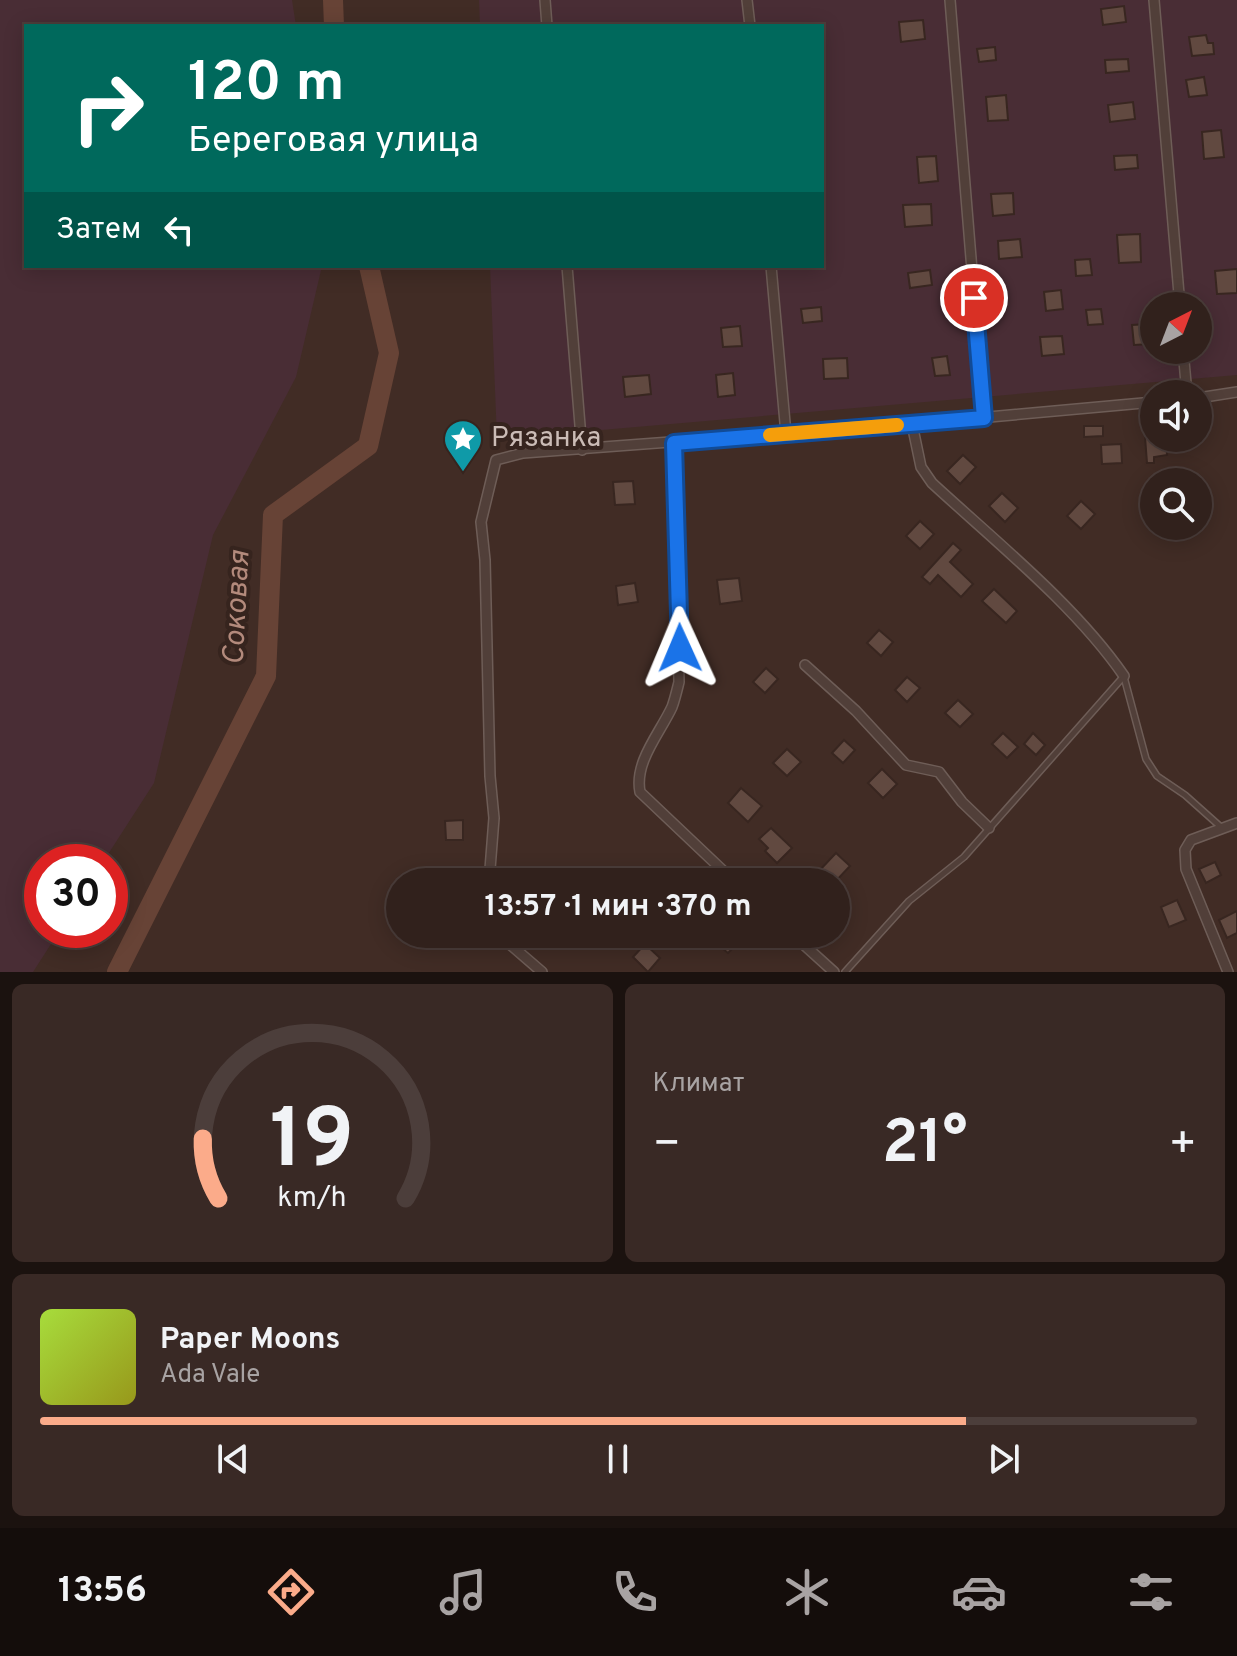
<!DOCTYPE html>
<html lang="ru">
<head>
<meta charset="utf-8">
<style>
  :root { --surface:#31211c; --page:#392925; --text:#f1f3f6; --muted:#a8a3a3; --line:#4c3e3b; --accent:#fbab8a }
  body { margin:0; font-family:Overpass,sans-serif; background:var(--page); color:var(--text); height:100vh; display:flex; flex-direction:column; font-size:30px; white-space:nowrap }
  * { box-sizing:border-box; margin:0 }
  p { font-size:26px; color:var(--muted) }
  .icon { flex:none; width:44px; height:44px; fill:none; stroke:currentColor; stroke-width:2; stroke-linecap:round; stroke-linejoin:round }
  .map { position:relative; height:972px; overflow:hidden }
  .panel { display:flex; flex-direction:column; gap:12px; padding:12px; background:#1b120f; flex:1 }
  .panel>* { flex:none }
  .banner { position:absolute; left:24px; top:24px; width:800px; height:244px; border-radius:0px; box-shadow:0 4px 20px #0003,0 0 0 2px var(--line); background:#00695c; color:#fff; overflow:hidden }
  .needle { width:52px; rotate:42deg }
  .buttons { position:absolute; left:1140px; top:292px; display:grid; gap:16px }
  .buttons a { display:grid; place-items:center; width:72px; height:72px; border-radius:50%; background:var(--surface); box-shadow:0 4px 20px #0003,0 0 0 2px var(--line); font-size:40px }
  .speed { position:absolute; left:24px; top:844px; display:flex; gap:16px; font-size:40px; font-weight:700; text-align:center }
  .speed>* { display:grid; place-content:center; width:104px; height:104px; border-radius:50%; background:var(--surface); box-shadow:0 4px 20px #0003,0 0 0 2px var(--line); line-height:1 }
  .speed .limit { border:12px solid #d22; background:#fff; color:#111 }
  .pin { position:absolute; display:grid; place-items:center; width:68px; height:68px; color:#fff; margin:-34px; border:4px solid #fff; border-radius:50%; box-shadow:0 2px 8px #0007 }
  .me { position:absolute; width:88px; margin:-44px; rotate:359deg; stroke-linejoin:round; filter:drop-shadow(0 0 6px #0008) }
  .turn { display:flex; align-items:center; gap:28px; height:168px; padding:0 32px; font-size:36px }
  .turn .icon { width:104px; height:104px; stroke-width:2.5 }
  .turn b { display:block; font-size:56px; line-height:68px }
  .then { display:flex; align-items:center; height:76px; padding:0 32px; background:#0003; gap:16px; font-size:30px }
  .big { font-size:60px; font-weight:700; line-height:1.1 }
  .panel .tile { flex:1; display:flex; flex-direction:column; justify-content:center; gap:12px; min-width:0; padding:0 28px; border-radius:12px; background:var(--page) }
  .panel .dial { align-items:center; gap:0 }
  .dial svg { height:208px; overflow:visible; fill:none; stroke:var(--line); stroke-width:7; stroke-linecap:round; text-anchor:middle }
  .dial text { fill:var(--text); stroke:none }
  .song { display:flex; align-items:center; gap:24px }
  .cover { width:96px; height:96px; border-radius:12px; background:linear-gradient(135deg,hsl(80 70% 55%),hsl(60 70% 35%)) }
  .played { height:8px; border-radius:4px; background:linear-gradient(90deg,var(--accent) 80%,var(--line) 80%) }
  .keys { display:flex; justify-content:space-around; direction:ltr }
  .heat { display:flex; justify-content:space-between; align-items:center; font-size:44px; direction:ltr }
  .panel .tiles { flex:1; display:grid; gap:12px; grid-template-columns:1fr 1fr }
  .tile:last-child { grid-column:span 2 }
  .trip { position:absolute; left:386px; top:868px; width:464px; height:80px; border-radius:40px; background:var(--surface); box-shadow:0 4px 20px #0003,0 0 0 2px var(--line); font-weight:700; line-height:80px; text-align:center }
  .menu { display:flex; height:128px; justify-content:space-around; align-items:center; background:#140d0b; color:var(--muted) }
  .menu .icon { width:56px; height:56px }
  .menu .active { color:var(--accent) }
  .menu b { font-size:36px; color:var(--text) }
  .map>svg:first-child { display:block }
  .green { fill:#492d35; fill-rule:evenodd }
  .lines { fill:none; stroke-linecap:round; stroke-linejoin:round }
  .river { stroke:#674336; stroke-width:20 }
  .building { fill:#614940; stroke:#382620; stroke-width:2 }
  .lane-casing { stroke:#6e5d57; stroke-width:8 }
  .street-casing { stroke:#6e5d57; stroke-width:12 }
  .lane { stroke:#513f39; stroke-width:5 }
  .street { stroke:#513f39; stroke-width:9 }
  .route-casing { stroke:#114b97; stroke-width:20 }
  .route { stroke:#1a73e8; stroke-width:14 }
  .slow { stroke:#f59e0b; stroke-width:14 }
  .labels { text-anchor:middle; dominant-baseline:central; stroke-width:8; stroke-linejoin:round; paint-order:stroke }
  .poi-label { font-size:28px; fill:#cbbcb6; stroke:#36241e; text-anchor:start }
  .water-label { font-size:30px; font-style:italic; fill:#b38a7c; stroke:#36241e }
</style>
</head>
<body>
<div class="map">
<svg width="1237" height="972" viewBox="0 0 1237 972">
  <rect width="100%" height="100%" fill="#412c25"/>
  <g class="green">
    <polygon points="0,0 292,0 296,26 26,26 26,266 322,266 296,377 213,535 154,783 103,862 42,862 42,930 60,930 33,972 0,972"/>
    <path d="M479 0H1237V375L497 439 490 266H822V26H480ZM1154 306H1198V350H1154Z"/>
  </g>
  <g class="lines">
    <g class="river">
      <polyline points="333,0 334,26"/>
      <polyline points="117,972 266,676 273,515 368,446 389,353 369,266"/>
    </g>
  </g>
  <g class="building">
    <polygon points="1124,6 1126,22 1103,25 1101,9"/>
    <polygon points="923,20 925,39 901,42 899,22"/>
    <polygon points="1206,35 1208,43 1213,43 1214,54 1192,56 1189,37"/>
    <polygon points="995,47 996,60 979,62 977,49"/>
    <polygon points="1128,59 1129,71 1106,73 1105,60"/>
    <polygon points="1204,77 1207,95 1189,97 1186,80"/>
    <polygon points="1006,95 1008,120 988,121 986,97"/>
    <polygon points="1133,102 1135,119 1110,122 1108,105"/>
    <polygon points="1221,130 1224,157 1204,159 1202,132"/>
    <polygon points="1137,155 1138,168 1115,170 1114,156"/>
    <polygon points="936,156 938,181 919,183 917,157"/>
    <polygon points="1013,193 1014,214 993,216 991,194"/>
    <polygon points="931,204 932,225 905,227 903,205"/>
    <polygon points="1140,234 1141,262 1119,263 1117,235"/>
    <polygon points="1020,239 1022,257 999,259 998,241"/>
    <polygon points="1090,259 1092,275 1076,276 1075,260"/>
    <polygon points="1237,269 1237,293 1217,294 1215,271"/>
    <polygon points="930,270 932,285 910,288 908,273"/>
    <polygon points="1061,290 1063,309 1046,311 1044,292"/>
    <polygon points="821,307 822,321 803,323 801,309"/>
    <polygon points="1101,309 1103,324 1088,325 1086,310"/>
    <polygon points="1148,324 1150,344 1134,345 1132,325"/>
    <polygon points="740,326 742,346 723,347 721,328"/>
    <polygon points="1062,336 1064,354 1042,356 1040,337"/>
    <polygon points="947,356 950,375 935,376 932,358"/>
    <polygon points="847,358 848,378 824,379 823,359"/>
    <polygon points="733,373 735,395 718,397 716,375"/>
    <polygon points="649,375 651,394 625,397 623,377"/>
    <polygon points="1084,426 1103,426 1103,436 1084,437"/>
    <polygon points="1154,436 1166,438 1167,455 1154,457 1154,463 1147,463 1145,437"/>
    <polygon points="1121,444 1122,463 1102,464 1101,445"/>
    <polygon points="963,455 976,467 960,484 947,471"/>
    <polygon points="633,481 635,504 615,505 613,482"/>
    <polygon points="1002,493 1018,508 1005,522 989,506"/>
    <polygon points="1081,501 1095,514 1081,529 1067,516"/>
    <polygon points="920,521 934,534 920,549 906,536"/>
    <polygon points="953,543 961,550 950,562 973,584 961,597 938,575 930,584 922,577"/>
    <polygon points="739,578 742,601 720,604 717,580"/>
    <polygon points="635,583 638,602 618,605 616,586"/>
    <polygon points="994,589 1017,611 1006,623 982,601"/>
    <polygon points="879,630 893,642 881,656 867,643"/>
    <polygon points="766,668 778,679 765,693 753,682"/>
    <polygon points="907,677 920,688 907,702 895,690"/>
    <polygon points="958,700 973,714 960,727 945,713"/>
    <polygon points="1003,733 1018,747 1007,758 992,744"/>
    <polygon points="1033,733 1045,745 1036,755 1024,744"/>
    <polygon points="844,740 855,750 843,763 832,753"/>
    <polygon points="787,749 801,762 787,776 773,763"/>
    <polygon points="882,769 897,784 883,798 868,783"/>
    <polygon points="741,788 762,806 748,822 728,803"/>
    <polygon points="463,820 463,840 446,840 445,821"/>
    <polygon points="771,828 792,848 777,863 765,851 768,848 759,839"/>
    <polygon points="836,853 850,866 835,882 829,882 818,872"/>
    <polygon points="1215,862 1221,875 1206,883 1199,869"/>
    <polygon points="1177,900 1186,920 1169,927 1161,907"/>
    <polygon points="1237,911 1237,933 1227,938 1219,920"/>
    <polygon points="728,934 739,942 728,953 718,945"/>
    <polygon points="645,944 660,958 648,972 633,957"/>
  </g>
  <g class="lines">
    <g class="lane-casing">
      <g id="lane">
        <polyline points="1124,677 1146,759 1157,776 1185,795 1222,828"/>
        <polyline points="845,972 909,901 964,857 1124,676"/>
      </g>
    </g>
    <g class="street-casing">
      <g id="street">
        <polyline points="545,0 547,26"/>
        <polyline points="747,0 750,26"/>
        <polyline points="950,0 984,418"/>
        <polyline points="1154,0 1180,306"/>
        <polyline points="567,266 582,450"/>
        <polyline points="771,266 786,434"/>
        <polyline points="1183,350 1187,394"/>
        <polyline points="1198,398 1237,392"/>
        <path d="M912 424 921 467 932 483C996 542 1075 605 1124 676"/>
        <path d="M674 443 679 682C677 690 675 699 672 707 660 733 634 762 640 792L735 882"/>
        <polyline points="805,665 856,711 906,765 939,772 962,802 989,828"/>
        <polyline points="489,882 494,818 490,776 485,560 481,522 496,460 523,453 912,424 1154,402"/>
        <polyline points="498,934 542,972"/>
        <polyline points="792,934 834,972"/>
        <polyline points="1228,972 1186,869 1185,850 1191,840 1237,823"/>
      </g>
    </g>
    <use href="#lane" class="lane"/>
    <use href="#street" class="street"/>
  </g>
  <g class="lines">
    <g class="route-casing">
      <polyline id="route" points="680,648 674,443 984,418 974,298"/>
    </g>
    <use href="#route" class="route"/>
    <polyline class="slow" points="770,435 897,425"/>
  </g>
  <defs>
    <g id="sight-pin" transform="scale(2)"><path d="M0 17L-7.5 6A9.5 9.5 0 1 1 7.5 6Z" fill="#0f9aa8" stroke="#36241e"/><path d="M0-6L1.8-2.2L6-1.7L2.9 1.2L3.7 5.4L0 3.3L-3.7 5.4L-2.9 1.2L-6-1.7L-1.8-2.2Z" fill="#fff"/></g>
  </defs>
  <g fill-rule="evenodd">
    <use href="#sight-pin" x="463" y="439"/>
  </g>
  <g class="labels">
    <g class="poi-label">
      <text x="491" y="439">Рязанка</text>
    </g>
    <g class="water-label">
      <text transform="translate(238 608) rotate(-87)">Соковая</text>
    </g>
  </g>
</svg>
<div class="buttons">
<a><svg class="needle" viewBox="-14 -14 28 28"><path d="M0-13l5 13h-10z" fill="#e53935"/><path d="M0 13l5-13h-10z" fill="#a8a3a3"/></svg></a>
<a><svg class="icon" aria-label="sound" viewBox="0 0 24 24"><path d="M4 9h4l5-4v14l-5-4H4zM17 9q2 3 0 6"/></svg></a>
<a><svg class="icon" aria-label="search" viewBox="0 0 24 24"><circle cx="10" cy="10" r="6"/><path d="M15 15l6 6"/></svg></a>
</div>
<div class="speed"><div class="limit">30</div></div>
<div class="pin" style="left:974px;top:298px;background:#d93025"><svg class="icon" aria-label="arrive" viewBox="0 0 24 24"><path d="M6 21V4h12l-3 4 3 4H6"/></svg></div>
<svg class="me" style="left:680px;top:648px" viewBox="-20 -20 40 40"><path d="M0-17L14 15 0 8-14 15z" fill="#1a73e8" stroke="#fff" stroke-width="4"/></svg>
<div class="trip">13:57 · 1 мин · 370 m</div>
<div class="banner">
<div class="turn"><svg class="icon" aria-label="right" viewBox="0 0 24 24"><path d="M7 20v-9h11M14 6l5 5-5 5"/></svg><div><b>120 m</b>Береговая улица</div></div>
<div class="then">Затем<svg class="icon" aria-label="left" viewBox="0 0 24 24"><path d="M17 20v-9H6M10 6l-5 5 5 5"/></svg></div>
</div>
</div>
<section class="panel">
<div class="tiles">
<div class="tile dial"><svg viewBox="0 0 100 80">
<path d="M14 69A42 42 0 1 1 86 69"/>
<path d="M14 69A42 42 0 0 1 8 46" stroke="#fbab8a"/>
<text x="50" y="56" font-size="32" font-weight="700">19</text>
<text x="50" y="72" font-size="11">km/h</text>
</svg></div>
<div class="tile"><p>Климат</p>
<div class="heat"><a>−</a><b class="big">21°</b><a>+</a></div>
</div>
<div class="tile">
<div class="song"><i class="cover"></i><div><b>Paper Moons</b><p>Ada Vale</p></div></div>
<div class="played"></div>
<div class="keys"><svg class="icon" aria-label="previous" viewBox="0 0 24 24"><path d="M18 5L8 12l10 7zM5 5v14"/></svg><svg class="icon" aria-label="pause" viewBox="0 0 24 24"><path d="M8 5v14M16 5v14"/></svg><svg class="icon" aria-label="next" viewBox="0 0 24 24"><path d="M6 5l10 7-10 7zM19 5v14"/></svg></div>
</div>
</div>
</section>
<nav class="menu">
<b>13:56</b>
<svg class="icon active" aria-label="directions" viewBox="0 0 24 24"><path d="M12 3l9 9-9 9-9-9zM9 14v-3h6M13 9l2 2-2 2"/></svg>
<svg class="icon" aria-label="music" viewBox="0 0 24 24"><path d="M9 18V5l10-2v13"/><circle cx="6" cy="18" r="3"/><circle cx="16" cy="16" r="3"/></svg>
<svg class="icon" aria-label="phone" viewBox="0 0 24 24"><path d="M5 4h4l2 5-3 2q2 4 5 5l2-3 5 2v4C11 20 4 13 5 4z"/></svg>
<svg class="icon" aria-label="climate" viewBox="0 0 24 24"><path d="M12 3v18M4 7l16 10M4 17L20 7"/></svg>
<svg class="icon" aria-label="car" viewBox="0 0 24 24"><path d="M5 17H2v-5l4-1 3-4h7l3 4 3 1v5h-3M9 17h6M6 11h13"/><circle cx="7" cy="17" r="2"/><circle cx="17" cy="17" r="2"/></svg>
<svg class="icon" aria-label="filters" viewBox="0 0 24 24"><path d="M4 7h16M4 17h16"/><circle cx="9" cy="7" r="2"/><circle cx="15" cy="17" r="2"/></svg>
</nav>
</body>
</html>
